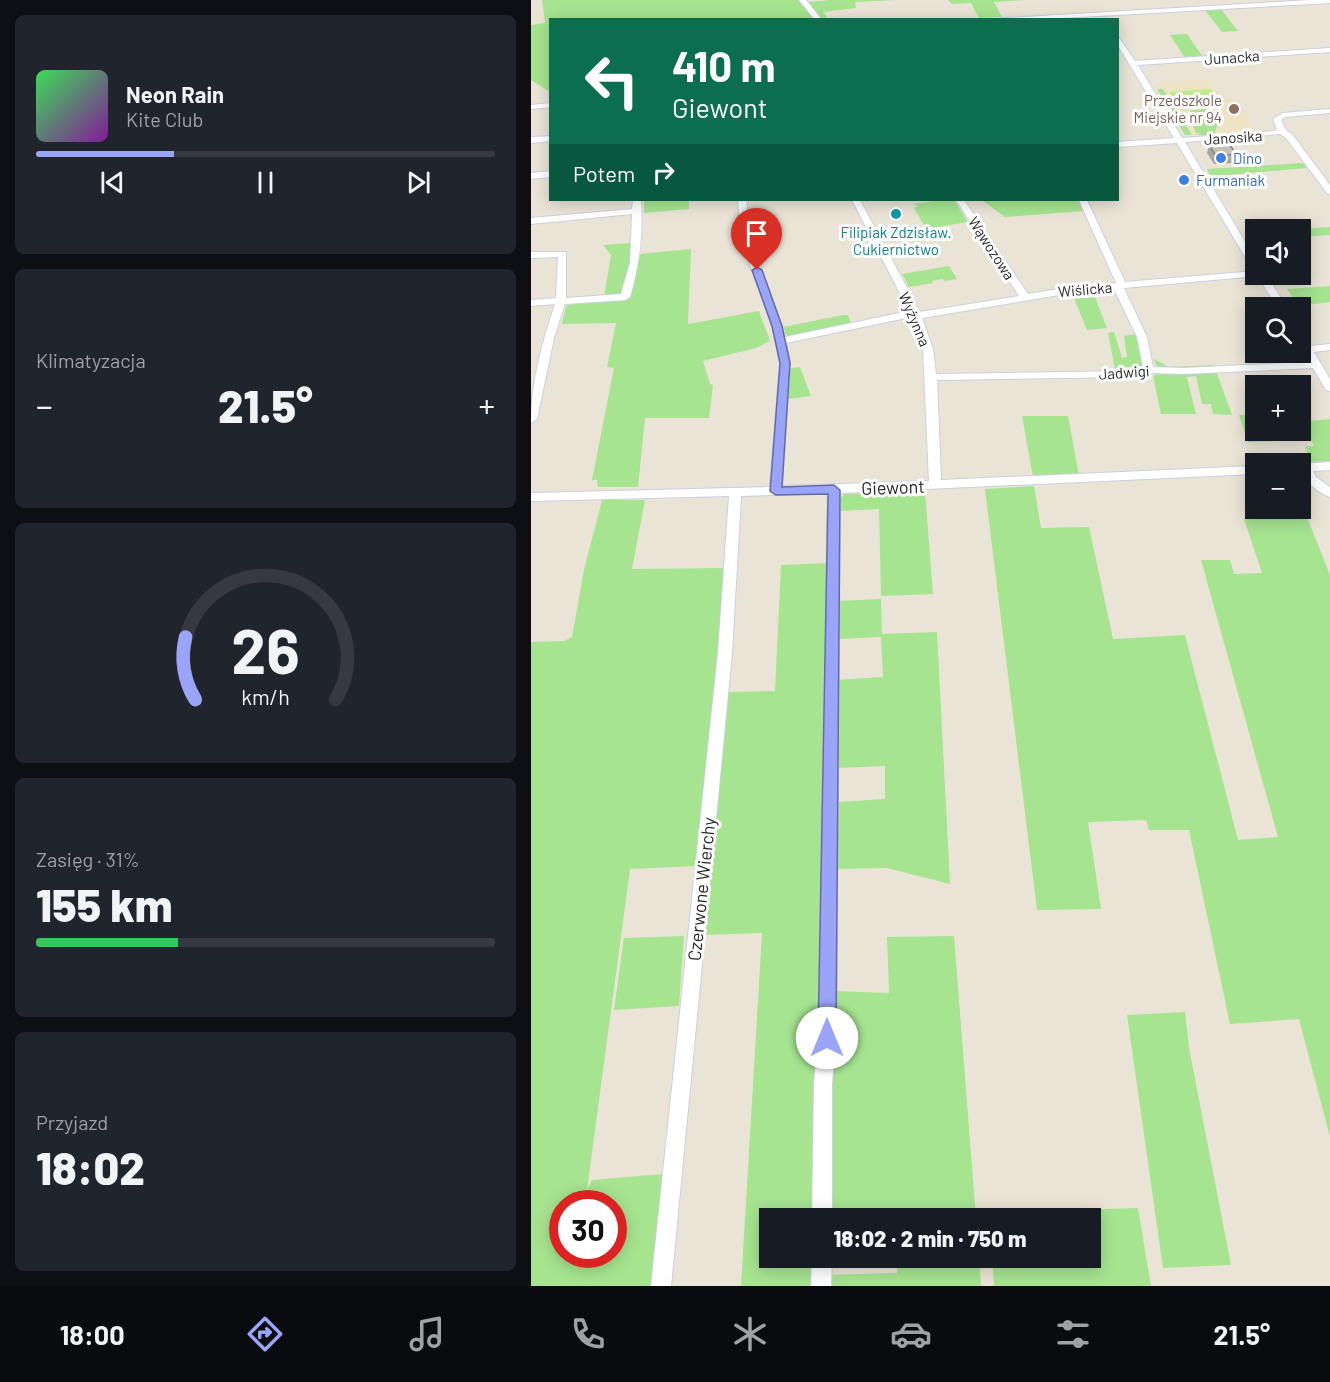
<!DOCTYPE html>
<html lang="pl">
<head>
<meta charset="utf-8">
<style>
  :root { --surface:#171b24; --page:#20242c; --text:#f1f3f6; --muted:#9ea1a6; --line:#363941; --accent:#9aa5fa }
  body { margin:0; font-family:Barlow,sans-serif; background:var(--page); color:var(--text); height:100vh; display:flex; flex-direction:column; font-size:22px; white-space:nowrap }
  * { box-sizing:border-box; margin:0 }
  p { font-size:20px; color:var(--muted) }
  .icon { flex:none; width:33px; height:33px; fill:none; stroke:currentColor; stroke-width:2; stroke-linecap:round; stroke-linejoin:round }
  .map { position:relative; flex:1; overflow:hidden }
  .panel { display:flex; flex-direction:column; gap:15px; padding:15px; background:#0d0f14; width:531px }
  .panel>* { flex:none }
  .guide { position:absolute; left:18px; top:18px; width:570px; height:183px; border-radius:0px; box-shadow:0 3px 15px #0003; background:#0b6e4f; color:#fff; overflow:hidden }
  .fabs { position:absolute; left:714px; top:219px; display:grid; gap:12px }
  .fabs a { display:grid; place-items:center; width:66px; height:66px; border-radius:0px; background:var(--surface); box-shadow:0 3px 15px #0003; font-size:30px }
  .speed { position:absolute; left:18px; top:1190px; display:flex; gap:12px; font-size:30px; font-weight:700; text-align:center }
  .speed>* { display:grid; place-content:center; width:78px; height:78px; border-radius:50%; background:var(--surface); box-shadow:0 3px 15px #0003; line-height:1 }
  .speed .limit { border:9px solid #d22; background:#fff; color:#111 }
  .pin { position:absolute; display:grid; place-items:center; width:51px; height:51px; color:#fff; margin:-62px -26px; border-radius:50% 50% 50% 0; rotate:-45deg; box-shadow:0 0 6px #0007 }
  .pin .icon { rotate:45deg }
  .me { position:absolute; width:66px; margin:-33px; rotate:0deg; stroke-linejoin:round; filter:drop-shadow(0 0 4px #0008) }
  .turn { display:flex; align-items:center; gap:21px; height:126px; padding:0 24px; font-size:27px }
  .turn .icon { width:78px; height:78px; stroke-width:2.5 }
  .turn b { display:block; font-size:42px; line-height:51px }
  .then { display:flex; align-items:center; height:57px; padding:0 24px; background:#0003; gap:12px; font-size:22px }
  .big { font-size:45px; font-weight:800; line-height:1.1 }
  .panel .widget { flex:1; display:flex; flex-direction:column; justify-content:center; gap:9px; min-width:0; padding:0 21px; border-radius:9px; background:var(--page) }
  .panel .dial { align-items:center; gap:0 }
  .dial svg { height:156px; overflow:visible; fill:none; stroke:var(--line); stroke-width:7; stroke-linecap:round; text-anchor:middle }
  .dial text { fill:var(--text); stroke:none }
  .song { display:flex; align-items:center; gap:18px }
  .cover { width:72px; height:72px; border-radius:9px; background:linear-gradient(135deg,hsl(130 70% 55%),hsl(290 70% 35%)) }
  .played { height:6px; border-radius:3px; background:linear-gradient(90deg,var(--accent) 30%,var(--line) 30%) }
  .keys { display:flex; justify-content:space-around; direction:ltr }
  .heat { display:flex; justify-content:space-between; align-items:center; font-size:33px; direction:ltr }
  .charge { height:9px; border-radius:4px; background:linear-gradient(90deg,#34c759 31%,var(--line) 0) }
  .trip { position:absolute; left:228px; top:1208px; width:342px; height:60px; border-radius:0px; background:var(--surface); box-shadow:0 3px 15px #0003; font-weight:800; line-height:60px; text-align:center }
  .dock { display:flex; height:96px; justify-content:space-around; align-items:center; background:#090b0e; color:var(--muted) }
  .dock .icon { width:42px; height:42px }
  .dock .active { color:var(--accent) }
  .dock b { font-size:27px; color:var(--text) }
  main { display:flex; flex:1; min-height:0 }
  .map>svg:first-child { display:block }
  .education { fill:#eee4c5 }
  .green { fill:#a6e490; fill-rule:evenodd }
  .pitch { fill:#bbec8b }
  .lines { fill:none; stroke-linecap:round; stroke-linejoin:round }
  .minor-casing { stroke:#cccfe1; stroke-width:2 }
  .minor { fill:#fff; fill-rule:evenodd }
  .wall { fill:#a9a59d }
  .building { fill:#c5c0b7; stroke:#8a8680; stroke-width:1.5 }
  .route { fill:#9aa5fa; stroke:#646ba2; stroke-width:1.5 }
  .education-dot { fill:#8d6e63; stroke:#fff; stroke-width:2 }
  .shop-dot { fill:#3f7fe0; stroke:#fff; stroke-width:2 }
  .culture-dot { fill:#0f9aa8; stroke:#fff; stroke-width:2 }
  .labels { text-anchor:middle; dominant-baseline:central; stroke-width:6; stroke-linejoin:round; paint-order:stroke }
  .far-street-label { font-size:15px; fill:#272727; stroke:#fff }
  .far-education-label { font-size:15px; fill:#785e54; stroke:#fff; text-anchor:end }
  .far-shop-label { font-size:15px; fill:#366cbe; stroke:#fff; text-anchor:start }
  .far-culture-label { font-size:15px; fill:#0d838f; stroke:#fff }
  .street-label { font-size:18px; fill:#272727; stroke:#fff }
</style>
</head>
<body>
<main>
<section class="panel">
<div class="widget">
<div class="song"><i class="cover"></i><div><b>Neon Rain</b><p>Kite Club</p></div></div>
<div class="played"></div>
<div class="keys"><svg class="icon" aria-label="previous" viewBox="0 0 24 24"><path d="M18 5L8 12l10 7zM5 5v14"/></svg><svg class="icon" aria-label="pause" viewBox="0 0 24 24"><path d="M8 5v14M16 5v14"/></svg><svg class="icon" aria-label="next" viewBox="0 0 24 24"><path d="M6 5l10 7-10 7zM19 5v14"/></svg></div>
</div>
<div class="widget"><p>Klimatyzacja</p>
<div class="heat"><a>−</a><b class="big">21.5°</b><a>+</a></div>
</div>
<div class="widget dial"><svg viewBox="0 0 100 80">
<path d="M14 69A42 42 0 1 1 86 69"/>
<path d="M14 69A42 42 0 0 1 9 37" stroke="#9aa5fa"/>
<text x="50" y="56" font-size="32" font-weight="700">26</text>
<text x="50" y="72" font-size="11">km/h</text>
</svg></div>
<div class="widget"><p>Zasięg · 31%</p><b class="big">155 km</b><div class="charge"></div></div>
<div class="widget"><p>Przyjazd</p><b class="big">18:02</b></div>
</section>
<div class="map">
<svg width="799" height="1286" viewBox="0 0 799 1286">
  <rect width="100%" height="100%" fill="#eae4d7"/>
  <polygon class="education" points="677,79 688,98 701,97 721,125 722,131 661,135 628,83"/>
  <g class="green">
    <polygon points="11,0 268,0 284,19 20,20 19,92 0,80 0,25 14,23"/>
    <polygon points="299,0 367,0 324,2 325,8 292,12 298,20 291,19 277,2"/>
    <polygon points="417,0 494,0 463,2 471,17 448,18 440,3 421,4"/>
    <polygon points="673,9 690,9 707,31 691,32"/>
    <polygon points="656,34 672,57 654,58 639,35"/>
    <polygon points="626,89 632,89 661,135 672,134 665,133 659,119 659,111 673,109 690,111 684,133 687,135 654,135"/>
    <polygon points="772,163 776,168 686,176 679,175 676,169"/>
    <polygon points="113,200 158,200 158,209 113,213"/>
    <polygon points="412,200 423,200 437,222 395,229 383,208 387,206 381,204"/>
    <polygon points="451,200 547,200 552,211 474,217"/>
    <polygon points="765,222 770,229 799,227 799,235 770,237 770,230 740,229 737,224"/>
    <polygon points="99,243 101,259 92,293 73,297 80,255 72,245"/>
    <polygon points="160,249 157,324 228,311 239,341 225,348 172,361 179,384 182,385 178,418 114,418 107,487 67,487 66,480 61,480 83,368 76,367 85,323 31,324 35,306 49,302 96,299 108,254"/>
    <polygon points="418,266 426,279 413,281 411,279 401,281 402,283 378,287 371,274"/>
    <polygon points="799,286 799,302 767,306 756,289"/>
    <polygon points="562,292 576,328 556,330 541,293"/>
    <polygon points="312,315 317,315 320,324 256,337 252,327"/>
    <polygon points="583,332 591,358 596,357 593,336 604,334 613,365 612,367 584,369 577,333"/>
    <polygon points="623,359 638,367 683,365 701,415 682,414 680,404 671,404 665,376 656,377 665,414 630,414 622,376 628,373"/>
    <polygon points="269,367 280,396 257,399 257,369"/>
    <polygon points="770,414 775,416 778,421 799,419 799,461 780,462 774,446 783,446 778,436 774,436 773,433 763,433 764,437 747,438 748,441 717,442 708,415 724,415 724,430 770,430"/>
    <polygon points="491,416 537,416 548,475 502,477"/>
    <polygon points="503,486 510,528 558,527 582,639 654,635 707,840 747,837 670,560 699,560 703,574 731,573 713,519 776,517 799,575 799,1137 768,1019 699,1024 658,830 618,830 615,820 557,822 570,909 506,910 454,489"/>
    <polygon points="394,492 402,594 350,596 348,509 307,511 308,500 313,494"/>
    <path d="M71 500H114L101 569 195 568 167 866 99 869 56 1190 61 1180 132 1174 121 1286H0V642L33 641 41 637 53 570ZM32 1203H82V1254H32Z"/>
    <polygon points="297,563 284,1218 238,1218 238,1257 286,1257 285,1286 210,1286 231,933 172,935 194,692 244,691 250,565"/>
    <polygon points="350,599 351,634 406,632 419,884 356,868 301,869 306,802 354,799 354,766 305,768 305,680 352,677 350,637 305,639 306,601"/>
    <polygon points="153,936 148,1006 83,1010 93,938"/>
    <polygon points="423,936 445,1218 365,1218 364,1209 291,1211 301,991 358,993 356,937"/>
    <polygon points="654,1012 658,1048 700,1265 632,1268 596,1015"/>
    <polygon points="607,1208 620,1286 463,1286 461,1257 560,1257 560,1218 541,1218 540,1210"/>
    <polygon points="366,1257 448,1257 450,1286 290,1286 291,1275 366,1273"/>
  </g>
  <polygon class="pitch" points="680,89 684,94 665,96 673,108 650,110 638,92"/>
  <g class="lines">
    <g class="minor-casing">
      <g id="minor">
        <polygon points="268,0 275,0 291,20 284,20"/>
        <polygon points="779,0 799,0 799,3 496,20 444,20"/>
        <polygon points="586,35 604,61 799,48 799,52 607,65 651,138 743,131 746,129 742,119 752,113 799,109 799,113 754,117 750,120 755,130 761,134 799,185 799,194 796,193 755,138 749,134 654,142 724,258 724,268 719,265 646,143 586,147 586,142 643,138 586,44"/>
        <polygon points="20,103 20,107 0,109 0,105"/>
        <polygon points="20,136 20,141 0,143 0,137"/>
        <polygon points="20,171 20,177 0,179 0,173"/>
        <path d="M102 200H110C112 234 109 263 99 297L94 300 34 304 23 338 6 419 0 423C0 382 11 343 24 304L0 306V300L25 298 27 257 0 258V252H35V298L90 294 99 263 101 214 0 224V218L101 209Z"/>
        <path d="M207 200H215L220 240 254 337 378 311 321 200H329L389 312 488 296 425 200H433L497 294 540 287 585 283 548 200H556L594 282 724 271V274H735L756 308H746L727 276 593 288 616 337 622 367 653 368 778 362 770 347V336L774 337 779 346 799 344V350L783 352 799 379V391L795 390 782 368 653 374 614 373 600 377 406 380 410 480 724 466V474L309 493 305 1037 301 1084V1218H281L283 1084 287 1037 297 493 210 496 201 653 140 1286H120L187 653 198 496 0 501V493L239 487 249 363 241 326 210 240ZM583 289 606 337 612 366 599 371 405 374 402 349 391 318 540 293ZM380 317 392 349 398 481 251 486 259 363 255 343Z"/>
        <path d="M799 462V470L782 471 785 477 799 487V497C785 492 770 479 770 464Z"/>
        <polygon points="281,1257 301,1257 300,1286 280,1286"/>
      </g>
    </g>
    <use href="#minor" class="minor"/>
  </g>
  <polygon class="wall" points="678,145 705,154 703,163 683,164 676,153"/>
  <polygon class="building" points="697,142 705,154 685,156 678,145"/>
  <polygon class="route" points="226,267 231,270 251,326 259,363 251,487 303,485 309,490 305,1038 303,1044 296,1046 290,1044 287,1038 297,494 245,495 239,491 249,363 241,326 221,270"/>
  <circle class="education-dot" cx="703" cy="109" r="6"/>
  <g class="shop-dot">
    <circle cx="690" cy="158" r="6"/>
    <circle cx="653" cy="180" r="6"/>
  </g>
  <circle class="culture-dot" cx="365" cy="214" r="6"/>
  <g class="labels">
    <g class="far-street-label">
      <text transform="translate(701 57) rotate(-4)">Junacka</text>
      <text transform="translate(702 137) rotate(-4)">Janosika</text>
      <text transform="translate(461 248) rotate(57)">Wąwozowa</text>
      <text transform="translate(554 289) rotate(-5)">Wiślicka</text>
      <text transform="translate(384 319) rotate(67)">Wyżynna</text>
      <text transform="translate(593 372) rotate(-4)">Jadwigi</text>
    </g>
    <g class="far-education-label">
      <text x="691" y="100">Przedszkole<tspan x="691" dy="17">Miejskie nr 94</tspan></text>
    </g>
    <g class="far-shop-label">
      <text x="702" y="158">Dino</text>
      <text x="665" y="180">Furmaniak</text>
    </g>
    <g class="far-culture-label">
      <text x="365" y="232">Filipiak Zdzisław.<tspan x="365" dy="17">Cukiernictwo</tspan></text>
    </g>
    <g class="street-label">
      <text transform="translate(362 487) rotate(-2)">Giewont</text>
      <text transform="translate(170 889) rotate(-84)">Czerwone Wierchy</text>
    </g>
  </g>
</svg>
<div class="fabs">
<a><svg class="icon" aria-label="sound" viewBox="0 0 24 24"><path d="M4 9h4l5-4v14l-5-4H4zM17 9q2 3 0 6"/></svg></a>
<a><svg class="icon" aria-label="search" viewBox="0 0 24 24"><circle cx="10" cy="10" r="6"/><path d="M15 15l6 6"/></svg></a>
<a>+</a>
<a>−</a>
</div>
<div class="speed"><div class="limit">30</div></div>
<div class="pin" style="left:226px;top:270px;background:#d93025"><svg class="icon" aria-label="arrive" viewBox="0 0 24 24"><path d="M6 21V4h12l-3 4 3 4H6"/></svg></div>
<svg class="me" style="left:296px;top:1038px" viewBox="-20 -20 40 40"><circle r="19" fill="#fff"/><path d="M0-13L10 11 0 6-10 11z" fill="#9aa5fa"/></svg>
<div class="trip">18:02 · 2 min · 750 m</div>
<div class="guide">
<div class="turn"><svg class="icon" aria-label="left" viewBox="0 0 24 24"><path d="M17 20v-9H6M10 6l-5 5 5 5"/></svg><div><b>410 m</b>Giewont</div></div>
<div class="then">Potem<svg class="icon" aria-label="right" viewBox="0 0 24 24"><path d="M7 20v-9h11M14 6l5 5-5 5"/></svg></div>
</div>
</div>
</main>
<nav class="dock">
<b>18:00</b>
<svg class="icon active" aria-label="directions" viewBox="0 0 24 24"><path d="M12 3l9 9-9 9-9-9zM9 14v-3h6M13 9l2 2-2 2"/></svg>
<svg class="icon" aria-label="music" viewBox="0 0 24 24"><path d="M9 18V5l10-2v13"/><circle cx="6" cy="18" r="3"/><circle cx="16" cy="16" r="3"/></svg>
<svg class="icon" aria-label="phone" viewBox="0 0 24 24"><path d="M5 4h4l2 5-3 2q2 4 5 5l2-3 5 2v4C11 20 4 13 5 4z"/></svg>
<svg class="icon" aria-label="climate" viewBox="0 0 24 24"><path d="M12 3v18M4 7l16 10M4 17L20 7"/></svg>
<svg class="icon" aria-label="car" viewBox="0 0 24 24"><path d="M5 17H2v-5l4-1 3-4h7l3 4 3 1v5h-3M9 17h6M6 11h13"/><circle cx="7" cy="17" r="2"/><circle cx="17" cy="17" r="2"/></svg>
<svg class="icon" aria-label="filters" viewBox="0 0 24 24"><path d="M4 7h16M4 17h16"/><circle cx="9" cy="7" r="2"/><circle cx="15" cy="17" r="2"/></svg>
<b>21.5°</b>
</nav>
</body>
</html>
